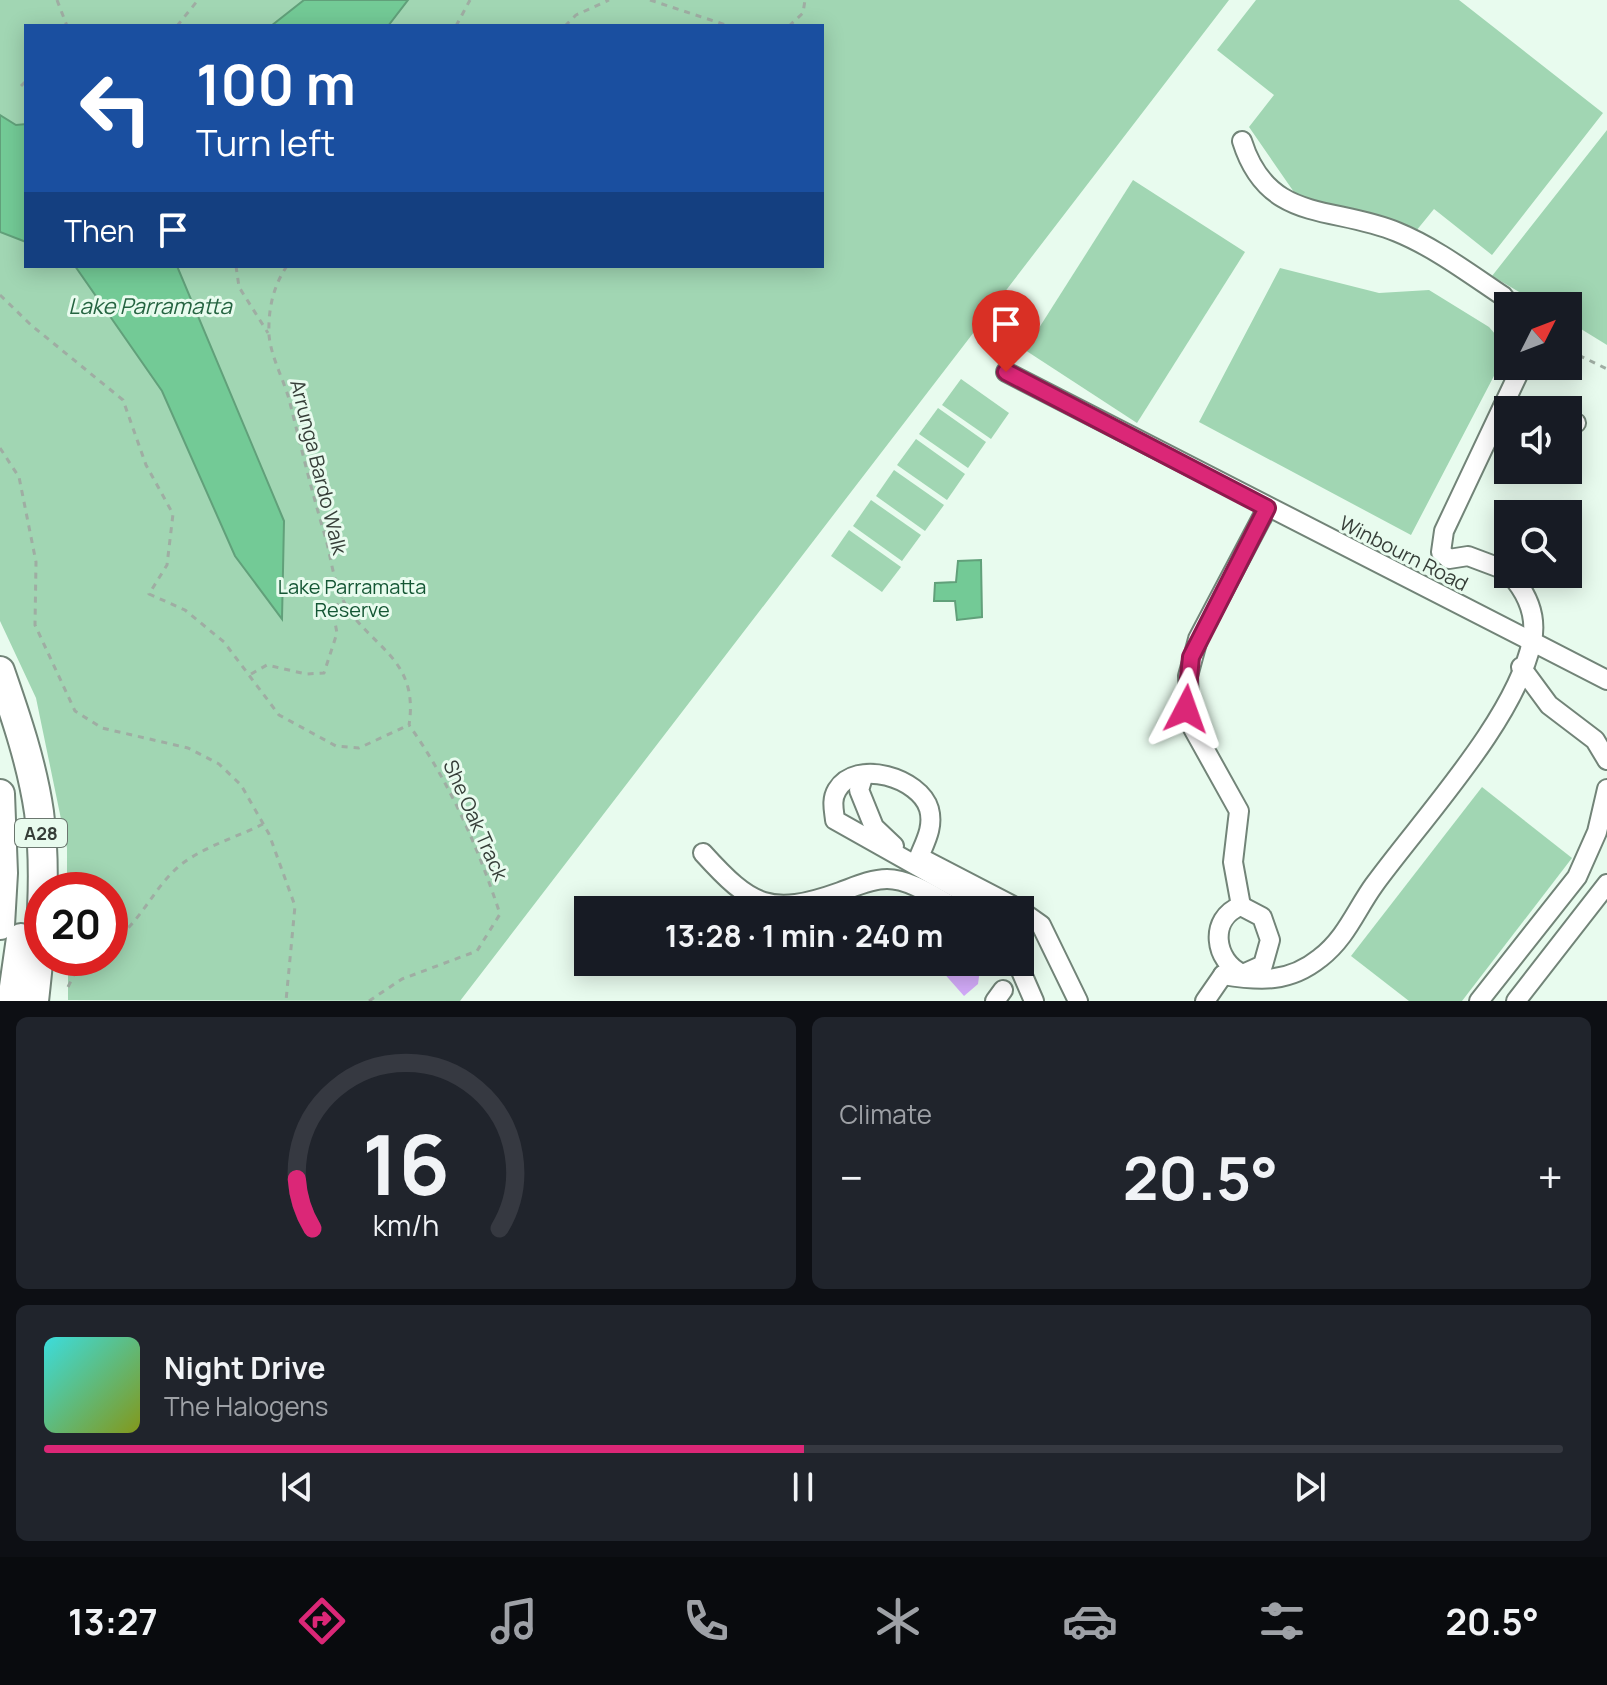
<!DOCTYPE html>
<html lang="en">
<head>
<meta charset="utf-8">
<style>
  :root { --surface:#171b24; --page:#20242c; --text:#f1f3f6; --muted:#9ea1a6; --line:#363941; --accent:#db2777 }
  body { margin:0; font-family:Manrope,sans-serif; background:var(--page); color:var(--text); height:100vh; display:flex; flex-direction:column; font-size:30px; white-space:nowrap }
  * { box-sizing:border-box; margin:0 }
  p { font-size:26px; color:var(--muted) }
  .icon { flex:none; width:44px; height:44px; fill:none; stroke:currentColor; stroke-width:2; stroke-linecap:round; stroke-linejoin:round }
  .map { position:relative; height:1001px; overflow:hidden }
  .sheet { display:flex; flex-direction:column; gap:16px; padding:16px; background:#0d0f14; flex:1 }
  .sheet>* { flex:none }
  .hud { position:absolute; left:24px; top:24px; width:800px; height:244px; border-radius:0px; box-shadow:0 4px 20px #0003; background:#1a4fa0; color:#fff; overflow:hidden }
  .needle { width:52px; rotate:48deg }
  .buttons { position:absolute; left:1494px; top:292px; display:grid; gap:16px }
  .buttons a { display:grid; place-items:center; width:88px; height:88px; border-radius:0px; background:var(--surface); box-shadow:0 4px 20px #0003; font-size:40px }
  .speed { position:absolute; left:24px; top:872px; display:flex; gap:16px; font-size:40px; font-weight:700; text-align:center }
  .speed>* { display:grid; place-content:center; width:104px; height:104px; border-radius:50%; background:var(--surface); box-shadow:0 4px 20px #0003; line-height:1 }
  .speed .limit { border:12px solid #d22; background:#fff; color:#111 }
  .pin { position:absolute; display:grid; place-items:center; width:68px; height:68px; color:#fff; margin:-82px -34px; border-radius:50% 50% 50% 0; rotate:-45deg; box-shadow:0 0 8px #0007 }
  .pin .icon { rotate:45deg }
  .me { position:absolute; width:88px; margin:-44px; rotate:4deg; stroke-linejoin:round; filter:drop-shadow(0 0 6px #0008) }
  .turn { display:flex; align-items:center; gap:28px; height:168px; padding:0 40px; font-size:36px }
  .turn .icon { width:104px; height:104px; stroke-width:2.5 }
  .turn b { display:block; font-size:56px; line-height:68px }
  .then { display:flex; align-items:center; height:76px; padding:0 40px; background:#0003; gap:16px; font-size:30px }
  .big { font-size:60px; font-weight:700; line-height:1.1 }
  .sheet .widget { flex:1; display:flex; flex-direction:column; justify-content:center; gap:12px; min-width:0; padding:0 28px; border-radius:12px; background:var(--page) }
  .sheet .dial { align-items:center; gap:0 }
  .dial svg { height:208px; overflow:visible; fill:none; stroke:var(--line); stroke-width:7; stroke-linecap:round; text-anchor:middle }
  .dial text { fill:var(--text); stroke:none }
  .song { display:flex; align-items:center; gap:24px }
  .cover { width:96px; height:96px; border-radius:12px; background:linear-gradient(135deg,hsl(180 70% 55%),hsl(70 70% 35%)) }
  .played { height:8px; border-radius:4px; background:linear-gradient(90deg,var(--accent) 50%,var(--line) 50%) }
  .keys { display:flex; justify-content:space-around; direction:ltr }
  .heat { display:flex; justify-content:space-between; align-items:center; font-size:44px; direction:ltr }
  .sheet .tiles { flex:1; display:grid; gap:16px; grid-template-columns:1fr 1fr }
  .widget:last-child { grid-column:span 2 }
  .trip { position:absolute; left:574px; top:896px; width:460px; height:80px; border-radius:0px; background:var(--surface); box-shadow:0 4px 20px #0003; font-weight:700; line-height:80px; text-align:center }
  .menu { display:flex; height:128px; justify-content:space-around; align-items:center; background:#090b0e; color:var(--muted) }
  .menu .icon { width:56px; height:56px }
  .menu .selected { color:var(--accent) }
  .menu b { font-size:36px; color:var(--text) }
  .map>svg:first-child { display:block }
  .green { fill:#a1d6b3; fill-rule:evenodd }
  .water { fill:#73ca96; stroke:#61a07a; stroke-width:2 }
  .building { fill:#d3abf9 }
  .lines { fill:none; stroke-linecap:round; stroke-linejoin:round }
  .minor-casing { stroke:#728478; stroke-width:22 }
  .highway-casing { stroke:#728478; stroke-width:32 }
  .path { stroke:#9fada3; stroke-width:3; stroke-dasharray:6 6; stroke-linecap:butt }
  .minor { stroke:#fff; stroke-width:18 }
  .highway { stroke:#fff; stroke-width:28 }
  .route-casing { stroke:#8e194d; stroke-width:20 }
  .route { stroke:#db2777; stroke-width:14 }
  .labels { text-anchor:middle; dominant-baseline:central; stroke-width:6; stroke-linejoin:round; paint-order:stroke }
  .shield { fill:#e8fbee; stroke:#6b776f; stroke-width:2 }
  .shield-label { font-size:18px; font-weight:bold; fill:#363e38 }
  .street-label { font-size:20px; fill:#363e38; stroke:#e8fbee }
  .park-label { font-size:20px; fill:#145634; stroke:#e8fbee }
  .water-label { font-size:22px; font-style:italic; fill:#256441; stroke:#e8fbee }
</style>
</head>
<body>
<div class="map">
<svg width="1607" height="1001" viewBox="0 0 1607 1001">
  <rect width="100%" height="100%" fill="#e8fbee"/>
  <g class="green">
    <path d="M0 0H1229L460 1001 68 1000V958H110V890H67V848L36 698 0 621ZM26 26H822V266H26Z"/>
    <polygon points="1256,0 1459,0 1603,113 1492,255 1434,209 1416,231 1296,195 1249,127 1274,95 1217,50"/>
    <polygon points="1607,130 1607,345 1568,321 1568,306 1543,306 1492,276"/>
    <polygon points="1133,180 1245,252 1137,423 1025,350"/>
    <polygon points="1280,268 1379,293 1429,290 1489,327 1508,349 1411,535 1199,422"/>
    <polygon points="961,379 1009,413 991,439 942,405"/>
    <polygon points="938,408 986,442 968,468 919,434"/>
    <polygon points="916,439 965,474 947,500 897,465"/>
    <polygon points="894,470 944,505 925,531 876,496"/>
    <polygon points="871,500 921,535 902,561 853,526"/>
    <polygon points="849,530 901,567 882,592 831,556"/>
    <polygon points="1482,787 1572,858 1462,1001 1409,1001 1351,956"/>
  </g>
  <g class="water">
    <polygon points="304,0 408,0 388,26 271,26"/>
    <polygon points="0,115 16,125 26,124 26,242 0,232"/>
    <polygon points="75,266 177,266 284,521 282,619 235,556 162,391"/>
    <polygon points="981,560 982,617 957,620 955,601 934,601 935,583 956,582 958,561"/>
  </g>
  <polygon class="building" points="934,962 981,962 978,984 964,996"/>
  <g class="lines">
    <g class="minor-casing">
      <g id="minor">
        <path d="M1242 141C1268 224 1332 205 1397 232 1434 247 1470 274 1503 296L1511 306"/>
        <polyline points="1006,372 1607,680"/>
        <polyline points="1568,420 1576,423"/>
        <polyline points="1508,571 1468,556 1449,559 1441,552 1444,531 1522,366"/>
        <polyline points="1521,667 1549,705 1595,740 1607,760"/>
        <polyline points="863,777 859,790 874,827 894,846"/>
        <path d="M703 853C751 906 770 917 840 892 854 887 871 879 887 879 911 879 938 899 959 910"/>
        <polyline points="1241,906 1233,862 1239,811 1190,723 1188,676 1198,639 1267,508"/>
        <path d="M1241 906 1262 917 1270 940 1263 965 1243 974C1214 962 1208 918 1241 906Z"/>
        <path d="M995 910 835 820C834 810 831 800 837 790 856 758 920 778 929 809 934 827 925 842 919 857L1017 908 1041 925 1078 1001"/>
        <polyline points="1017,962 1034,1001"/>
        <path d="M1223 975C1260 981 1289 983 1320 958 1346 938 1356 910 1374 885 1422 819 1516 719 1532 641 1537 616 1527 593 1510 574"/>
        <polyline points="995,1001 1003,990"/>
        <polyline points="1205,1001 1223,975 1232,969"/>
        <polyline points="1479,1001 1577,877 1597,832 1607,789"/>
        <polyline points="1516,1001 1607,884"/>
      </g>
    </g>
    <g class="highway-casing">
      <g id="highway">
        <path d="M0 671C16 717 32 764 39 812 47 874 41 939 34 1001"/>
        <polyline points="0,794 3,873 0,925"/>
        <polyline points="12,1001 21,938"/>
      </g>
    </g>
    <g class="path">
      <polyline points="57,0 67,26"/>
      <polyline points="650,0 729,26"/>
      <polyline points="177,26 198,0"/>
      <polyline points="456,26 470,0"/>
      <polyline points="565,26 576,15 609,0"/>
      <polyline points="789,26 803,13 805,0"/>
      <polyline points="21,86 26,81"/>
      <polyline points="236,266 239,287 268,333"/>
      <path d="M287 266C273 286 268 310 269 335 271 357 283 378 289 399 301 447 312 493 326 539 331 559 333 578 342 598 365 646 420 655 409 725"/>
      <polyline points="0,295 31,325 123,400 146,465 173,514 167,565 149,594 185,610 224,642 279,715 336,746 359,748 409,725"/>
      <polyline points="1568,350 1607,369"/>
      <polyline points="0,448 19,477 36,562 35,625 75,711 102,728 188,748 219,764 241,785 269,834 295,906 286,1001"/>
      <polyline points="251,674 267,665 306,674 324,673 337,633 333,612 342,598"/>
      <path d="M110 943C140 924 152 890 178 867 202 847 235 838 263 824"/>
      <polyline points="68,987 82,958"/>
      <path d="M369 1001 402 979 477 951 500 914C478 847 450 783 409 725"/>
    </g>
    <use href="#minor" class="minor"/>
    <use href="#highway" class="highway"/>
  </g>
  <g class="lines">
    <g class="route-casing">
      <polyline id="route" points="1006,372 1267,508 1191,657 1186,709"/>
    </g>
    <use href="#route" class="route"/>
  </g>
  <g class="labels">
    <rect class="shield" x="15" y="819" width="52" height="28" rx="6"/>
    <g class="shield-label">
      <text x="41" y="833">A28</text>
    </g>
    <g class="street-label">
      <text transform="translate(319 467) rotate(76)">Arrunga Bardo Walk</text>
      <text transform="translate(1404 553) rotate(27)">Winbourn Road</text>
      <text transform="translate(476 820) rotate(66)">She Oak Track</text>
    </g>
    <g class="park-label">
      <text x="352" y="586">Lake Parramatta<tspan x="352" dy="23">Reserve</tspan></text>
    </g>
    <g class="water-label">
      <text x="150" y="306">Lake Parramatta</text>
    </g>
  </g>
</svg>
<div class="buttons">
<a><svg class="needle" viewBox="-14 -14 28 28"><path d="M0-13l5 13h-10z" fill="#e53935"/><path d="M0 13l5-13h-10z" fill="#9ea1a6"/></svg></a>
<a><svg class="icon" aria-label="sound" viewBox="0 0 24 24"><path d="M4 9h4l5-4v14l-5-4H4zM17 9q2 3 0 6"/></svg></a>
<a><svg class="icon" aria-label="search" viewBox="0 0 24 24"><circle cx="10" cy="10" r="6"/><path d="M15 15l6 6"/></svg></a>
</div>
<div class="speed"><div class="limit">20</div></div>
<div class="pin" style="left:1006px;top:372px;background:#d93025"><svg class="icon" aria-label="arrive" viewBox="0 0 24 24"><path d="M6 21V4h12l-3 4 3 4H6"/></svg></div>
<svg class="me" style="left:1186px;top:709px" viewBox="-20 -20 40 40"><path d="M0-17L14 15 0 8-14 15z" fill="#db2777" stroke="#fff" stroke-width="4"/></svg>
<div class="trip">13:28 · 1 min · 240 m</div>
<div class="hud">
<div class="turn"><svg class="icon" aria-label="left" viewBox="0 0 24 24"><path d="M17 20v-9H6M10 6l-5 5 5 5"/></svg><div><b>100 m</b>Turn left</div></div>
<div class="then">Then<svg class="icon" aria-label="arrive" viewBox="0 0 24 24"><path d="M6 21V4h12l-3 4 3 4H6"/></svg></div>
</div>
</div>
<section class="sheet">
<div class="tiles">
<div class="widget dial"><svg viewBox="0 0 100 80">
<path d="M14 69A42 42 0 1 1 86 69"/>
<path d="M14 69A42 42 0 0 1 8 50" stroke="#db2777"/>
<text x="50" y="56" font-size="32" font-weight="700">16</text>
<text x="50" y="72" font-size="11">km/h</text>
</svg></div>
<div class="widget"><p>Climate</p>
<div class="heat"><a>−</a><b class="big">20.5°</b><a>+</a></div>
</div>
<div class="widget">
<div class="song"><i class="cover"></i><div><b>Night Drive</b><p>The Halogens</p></div></div>
<div class="played"></div>
<div class="keys"><svg class="icon" aria-label="previous" viewBox="0 0 24 24"><path d="M18 5L8 12l10 7zM5 5v14"/></svg><svg class="icon" aria-label="pause" viewBox="0 0 24 24"><path d="M8 5v14M16 5v14"/></svg><svg class="icon" aria-label="next" viewBox="0 0 24 24"><path d="M6 5l10 7-10 7zM19 5v14"/></svg></div>
</div>
</div>
</section>
<nav class="menu">
<b>13:27</b>
<svg class="icon selected" aria-label="directions" viewBox="0 0 24 24"><path d="M12 3l9 9-9 9-9-9zM9 14v-3h6M13 9l2 2-2 2"/></svg>
<svg class="icon" aria-label="music" viewBox="0 0 24 24"><path d="M9 18V5l10-2v13"/><circle cx="6" cy="18" r="3"/><circle cx="16" cy="16" r="3"/></svg>
<svg class="icon" aria-label="phone" viewBox="0 0 24 24"><path d="M5 4h4l2 5-3 2q2 4 5 5l2-3 5 2v4C11 20 4 13 5 4z"/></svg>
<svg class="icon" aria-label="climate" viewBox="0 0 24 24"><path d="M12 3v18M4 7l16 10M4 17L20 7"/></svg>
<svg class="icon" aria-label="car" viewBox="0 0 24 24"><path d="M5 17H2v-5l4-1 3-4h7l3 4 3 1v5h-3M9 17h6M6 11h13"/><circle cx="7" cy="17" r="2"/><circle cx="17" cy="17" r="2"/></svg>
<svg class="icon" aria-label="filters" viewBox="0 0 24 24"><path d="M4 7h16M4 17h16"/><circle cx="9" cy="7" r="2"/><circle cx="15" cy="17" r="2"/></svg>
<b>20.5°</b>
</nav>
</body>
</html>
